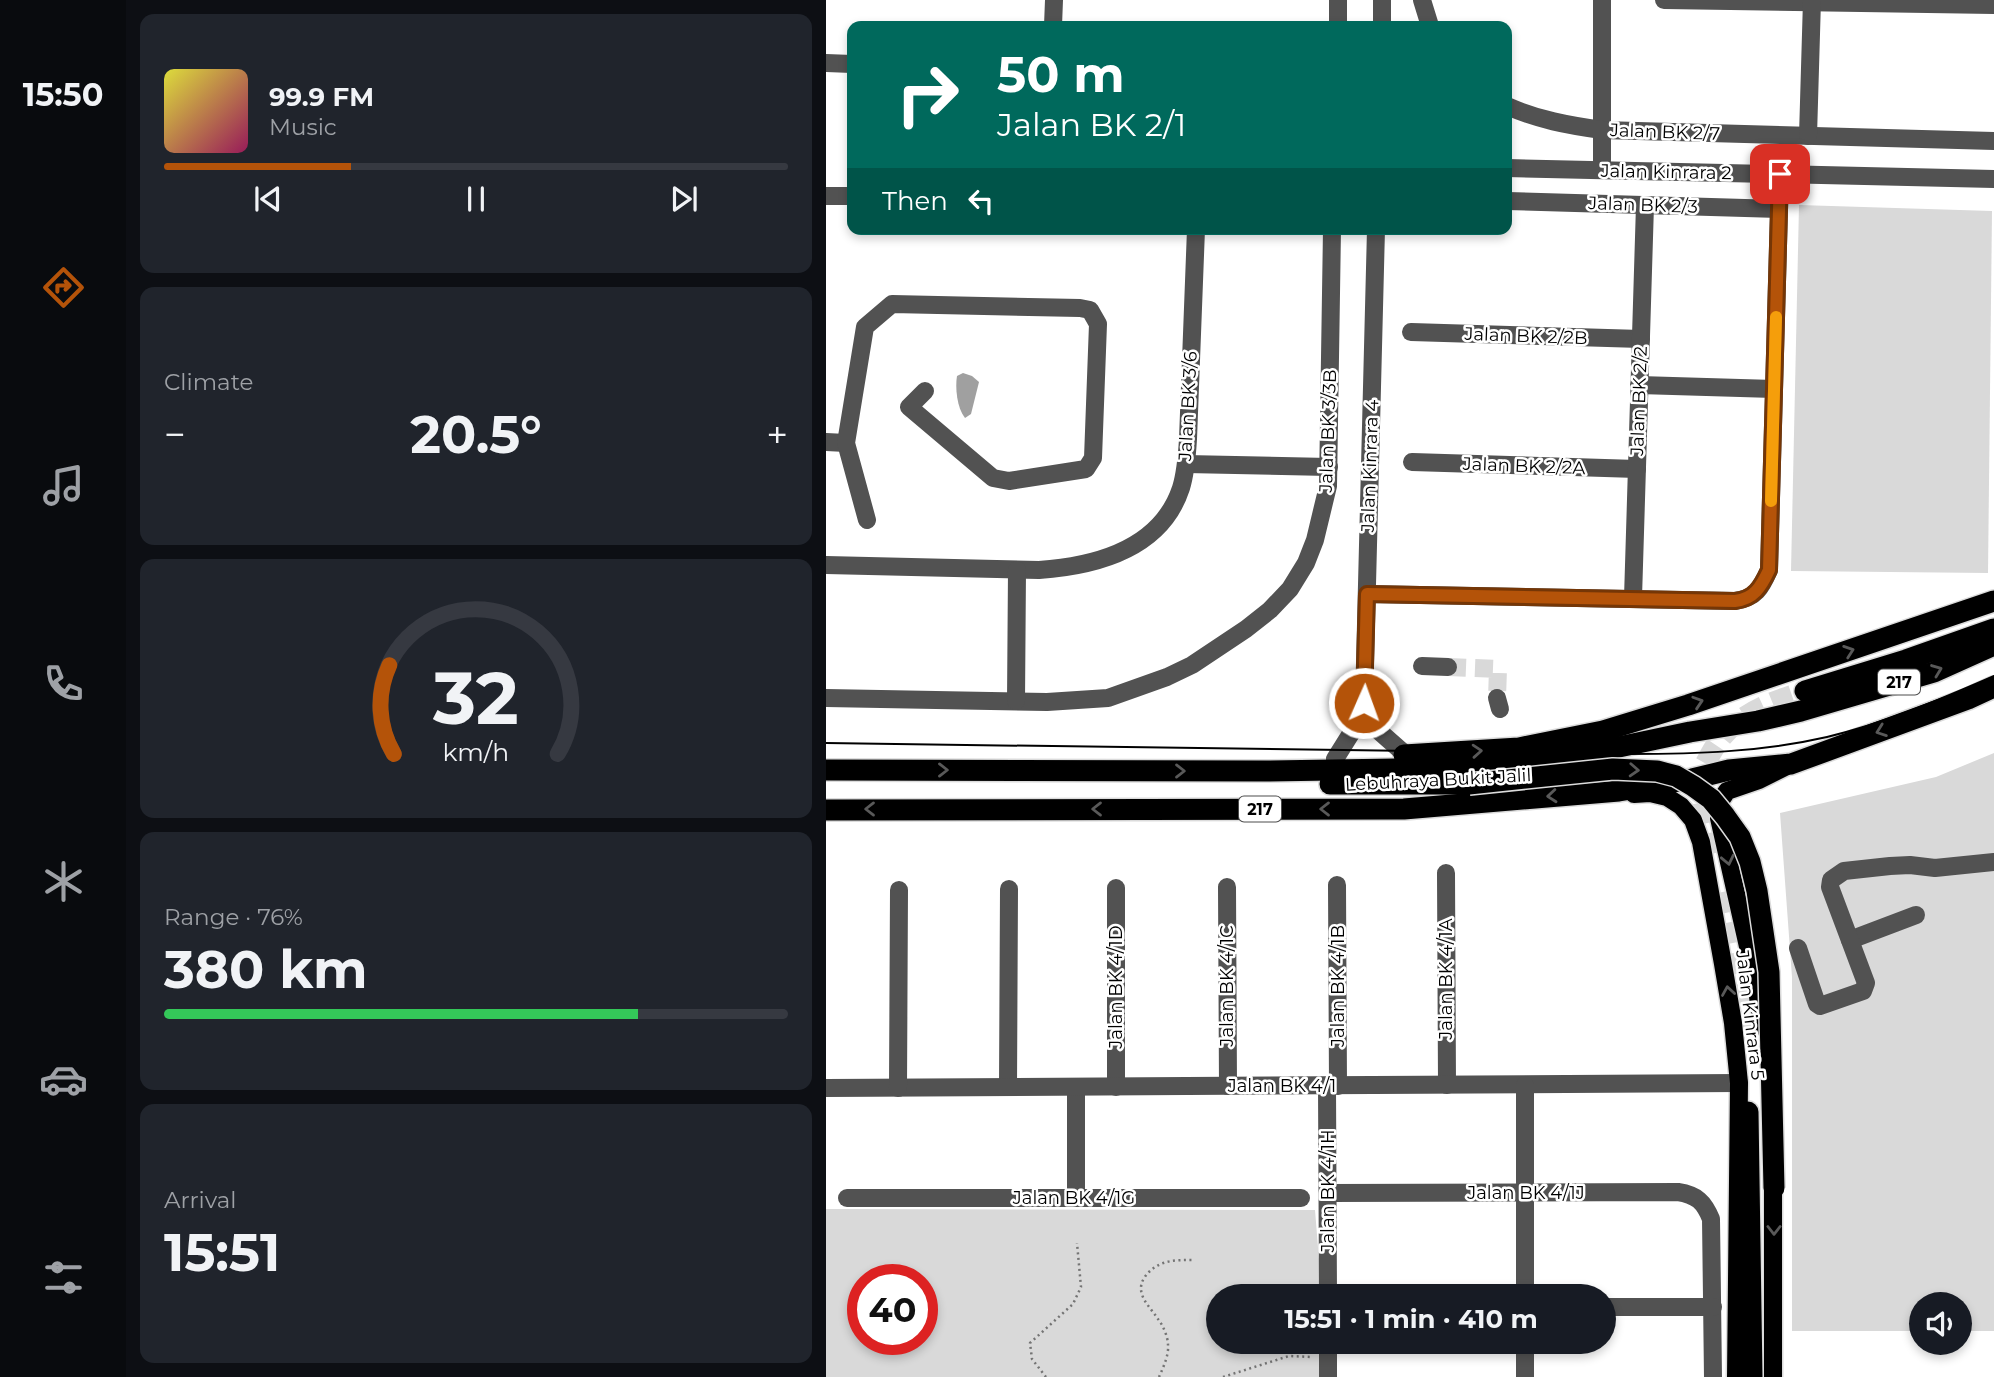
<!DOCTYPE html>
<html lang="en">
<head>
<meta charset="utf-8">
<style>
  :root { --surface:#171b24; --page:#20242c; --text:#f1f3f6; --muted:#9ea1a6; --line:#363941; --accent:#b45309 }
  body { margin:0; font-family:Montserrat,sans-serif; background:var(--page); color:var(--text); height:100vh; display:flex; flex-direction:column; font-size:26px; white-space:nowrap }
  * { box-sizing:border-box; margin:0 }
  p { font-size:23px; color:var(--muted) }
  .icon { flex:none; width:38px; height:38px; fill:none; stroke:currentColor; stroke-width:2; stroke-linecap:round; stroke-linejoin:round }
  .map { position:relative; flex:1; overflow:hidden }
  .details { display:flex; flex-direction:column; gap:14px; padding:14px; background:#0d0f14; width:700px }
  .details>* { flex:none }
  .top-card { position:absolute; left:21px; top:21px; width:665px; height:214px; border-radius:14px; box-shadow:0 4px 10px #0003; background:#00695c; color:#fff; overflow:hidden }
  .controls { position:absolute; left:1083px; top:1292px; display:grid; gap:14px }
  .controls a { display:grid; place-items:center; width:63px; height:63px; border-radius:50%; background:var(--surface); box-shadow:0 4px 10px #0003; font-size:35px }
  .speed { position:absolute; left:21px; top:1264px; display:flex; gap:14px; font-size:35px; font-weight:700; text-align:center }
  .speed>* { display:grid; place-content:center; width:91px; height:91px; border-radius:50%; background:var(--surface); box-shadow:0 4px 10px #0003; line-height:1 }
  .speed .limit { border:10px solid #d22; background:#fff; color:#111 }
  .pin { position:absolute; display:grid; place-items:center; width:60px; height:60px; color:#fff; margin:-30px; border-radius:14px; box-shadow:0 4px 10px #0006 }
  .me { position:absolute; width:77px; margin:-38px; rotate:2deg; stroke-linejoin:round; filter:drop-shadow(0 0 5px #0008) }
  .turn { display:flex; align-items:center; gap:24px; height:147px; padding:0 35px; font-size:32px }
  .turn .icon { width:91px; height:91px; stroke-width:2.5 }
  .turn b { display:block; font-size:49px; line-height:60px }
  .then { display:flex; align-items:center; height:66px; padding:0 35px; background:#0003; gap:14px; font-size:26px }
  .big { font-size:52px; font-weight:700; line-height:1.1 }
  .details .card { flex:1; display:flex; flex-direction:column; justify-content:center; gap:10px; min-width:0; padding:0 24px; border-radius:14px; background:var(--page) }
  .details .dial { align-items:center; gap:0 }
  .dial svg { height:182px; overflow:visible; fill:none; stroke:var(--line); stroke-width:7; stroke-linecap:round; text-anchor:middle }
  .dial text { fill:var(--text); stroke:none }
  .song { display:flex; align-items:center; gap:21px }
  .cover { width:84px; height:84px; border-radius:10px; background:linear-gradient(135deg,hsl(60 70% 55%),hsl(330 70% 35%)) }
  .played { height:7px; border-radius:4px; background:linear-gradient(90deg,var(--accent) 30%,var(--line) 30%) }
  .keys { display:flex; justify-content:space-around; direction:ltr }
  .heat { display:flex; justify-content:space-between; align-items:center; font-size:38px; direction:ltr }
  .charge { height:10px; border-radius:5px; background:linear-gradient(90deg,#34c759 76%,var(--line) 0) }
  .trip { position:absolute; left:380px; top:1284px; width:410px; height:70px; border-radius:35px; background:var(--surface); box-shadow:0 4px 10px #0003; font-weight:700; line-height:70px; text-align:center }
  main { display:flex; flex:1; min-height:0 }
  .tab-bar { display:flex; flex-direction:column; width:126px; justify-content:space-around; align-items:center; background:#090b0e; color:var(--muted) }
  .tab-bar .icon { width:49px; height:49px }
  .tab-bar .selected { color:var(--accent) }
  .tab-bar b { font-size:32px; color:var(--text) }
  .map>svg:first-child { display:block }
  .green { fill:#d9d9d9; fill-rule:evenodd }
  .water { fill:#a0a0a0 }
  .lines { fill:none; stroke-linecap:round; stroke-linejoin:round }
  .minor-tunnel { stroke:#d9d9d9; stroke-width:18; stroke-dasharray:18 9; stroke-linecap:butt }
  .highway-tunnel { stroke:#d9d9d9; stroke-width:21; stroke-dasharray:21 10; stroke-linecap:butt }
  .major-casing { stroke:#dbdbdb; stroke-width:21 }
  .highway-casing { stroke:#dbdbdb; stroke-width:24 }
  .path { stroke:#747474; stroke-width:2.5; stroke-dasharray:2 3.5; stroke-linecap:butt }
  .minor { stroke:#525252; stroke-width:18 }
  .major { stroke:#000; stroke-width:18 }
  .highway { stroke:#000; stroke-width:21 }
  .tram { stroke:#000; stroke-width:2 }
  .highway-bridge-casing { stroke:#dbdbdb; stroke-width:24; stroke-linecap:butt }
  .highway-bridge { stroke:#000; stroke-width:21 }
  .oneway { stroke:#595959 }
  .route-casing { stroke:#753606; stroke-width:18 }
  .route { stroke:#b45309; stroke-width:12 }
  .slow { stroke:#f59e0b; stroke-width:12 }
  .labels { text-anchor:middle; dominant-baseline:central; stroke-width:5; stroke-linejoin:round; paint-order:stroke }
  .shield { fill:#fff; stroke:#4c4c4c; stroke-width:2 }
  .shield-label { font-size:16px; font-weight:bold; fill:#000 }
  .street-label { font-size:18px; fill:#000; stroke:#fff }
</style>
</head>
<body>
<main>
<nav class="tab-bar">
<b>15:50</b>
<svg class="icon selected" aria-label="directions" viewBox="0 0 24 24"><path d="M12 3l9 9-9 9-9-9zM9 14v-3h6M13 9l2 2-2 2"/></svg>
<svg class="icon" aria-label="music" viewBox="0 0 24 24"><path d="M9 18V5l10-2v13"/><circle cx="6" cy="18" r="3"/><circle cx="16" cy="16" r="3"/></svg>
<svg class="icon" aria-label="phone" viewBox="0 0 24 24"><path d="M5 4h4l2 5-3 2q2 4 5 5l2-3 5 2v4C11 20 4 13 5 4z"/></svg>
<svg class="icon" aria-label="climate" viewBox="0 0 24 24"><path d="M12 3v18M4 7l16 10M4 17L20 7"/></svg>
<svg class="icon" aria-label="car" viewBox="0 0 24 24"><path d="M5 17H2v-5l4-1 3-4h7l3 4 3 1v5h-3M9 17h6M6 11h13"/><circle cx="7" cy="17" r="2"/><circle cx="17" cy="17" r="2"/></svg>
<svg class="icon" aria-label="filters" viewBox="0 0 24 24"><path d="M4 7h16M4 17h16"/><circle cx="9" cy="7" r="2"/><circle cx="15" cy="17" r="2"/></svg>
</nav>
<section class="details">
<div class="card">
<div class="song"><i class="cover"></i><div><b>99.9 FM</b><p>Music</p></div></div>
<div class="played"></div>
<div class="keys"><svg class="icon" aria-label="previous" viewBox="0 0 24 24"><path d="M18 5L8 12l10 7zM5 5v14"/></svg><svg class="icon" aria-label="pause" viewBox="0 0 24 24"><path d="M8 5v14M16 5v14"/></svg><svg class="icon" aria-label="next" viewBox="0 0 24 24"><path d="M6 5l10 7-10 7zM19 5v14"/></svg></div>
</div>
<div class="card"><p>Climate</p>
<div class="heat"><a>−</a><b class="big">20.5°</b><a>+</a></div>
</div>
<div class="card dial"><svg viewBox="0 0 100 80">
<path d="M14 69A42 42 0 1 1 86 69"/>
<path d="M14 69A42 42 0 0 1 12 30" stroke="#b45309"/>
<text x="50" y="56" font-size="32" font-weight="700">32</text>
<text x="50" y="72" font-size="11">km/h</text>
</svg></div>
<div class="card"><p>Range · 76%</p><b class="big">380 km</b><div class="charge"></div></div>
<div class="card"><p>Arrival</p><b class="big">15:51</b></div>
</section>
<div class="map">
<svg width="1168" height="1377" viewBox="0 0 1168 1377">
  <rect width="100%" height="100%" fill="#fff"/>
  <g class="green">
    <polygon points="973,205 1166,211 1162,573 965,571"/>
    <polygon points="1168,753 1168,1331 1134,1331 1134,1304 1096,1304 1095,1331 966,1331 966,977 954,813 1110,777"/>
    <path d="M0 1209 489 1210 496 1297H392V1342H500L498 1377H0ZM37 1279H96V1339H37Z"/>
  </g>
  <path class="water" d="M137 373 146 376 153 382 145 414 139 418C131 408 129 388 131 376Z"/>
  <g class="lines">
    <polyline class="minor-tunnel" points="622,667 672,669 671,698"/>
    <g class="highway-tunnel">
      <path d="M885 854C880 830 872 805 873 780 874 771 880 763 884 755 905 716 939 704 979 691"/>
      <polyline points="892,893 912,989 916,1037"/>
    </g>
    <g class="major-casing">
      <g id="major">
        <polyline points="808,794 824,793 841,797 855,806 867,820 875,842 897,964 907,1023 913,1083 910,1377"/>
        <polyline points="936,1026 930,982 893,818 895,800 901,791 933,780 959,767"/>
        <polyline points="947,1176 947,1377"/>
      </g>
    </g>
    <g class="highway-casing">
      <g id="highway">
        <polyline points="979,691 1080,660 1168,629"/>
        <polyline points="578,755 693,748 777,731 862,705 1168,601"/>
        <polyline points="0,770 440,771 631,768 731,760 864,732 932,721 975,711 1108,672 1168,645"/>
        <polyline points="504,784 643,784"/>
        <polyline points="0,810 578,809 793,791 866,779 903,770 965,764 1142,699 1168,687"/>
        <polyline points="922,1112 926,1377"/>
      </g>
    </g>
    <g class="path">
      <polyline points="220,1377 206,1359 204,1343 247,1304 255,1287 251,1243"/>
      <path d="M333 1377C337 1368 343 1355 342 1345 342 1337 337 1325 332 1319 322 1304 304 1290 324 1271 336 1260 350 1260 366 1260"/>
      <polyline points="397,1377 463,1356 485,1357"/>
    </g>
    <g class="minor">
      <polyline points="596,0 604,26"/>
      <polyline points="776,0 776,170"/>
      <polyline points="838,0 1168,5"/>
      <polyline points="227,26 228,0"/>
      <polyline points="512,26 512,0"/>
      <polyline points="556,26 556,0"/>
      <polyline points="0,63 26,64"/>
      <path d="M681 106C713 120 741 125 776 130L1168 141"/>
      <polyline points="982,136 986,0"/>
      <polyline points="681,168 1168,179"/>
      <polyline points="0,196 26,196"/>
      <polyline points="681,201 953,209"/>
      <polyline points="585,332 815,339"/>
      <polyline points="813,385 948,389"/>
      <polyline points="0,442 20,443"/>
      <polyline points="586,462 811,469"/>
      <polyline points="360,464 503,467"/>
      <polyline points="41,520 20,443 39,327 66,304 254,308 264,310 272,324 267,458 260,469 183,481 167,478 83,407 99,391"/>
      <path d="M0 565 213 570C270 566 335 549 355 488 360 472 361 455 362 439L370 229"/>
      <path d="M541 594 909 601C930 598 935 588 943 570L954 174"/>
      <polyline points="807,598 819,205"/>
      <polyline points="596,666 622,667"/>
      <polyline points="0,698 221,702 282,698 341,677 366,665 420,629 444,610 464,589 480,563 489,540 502,486 506,229"/>
      <polyline points="671,698 674,709"/>
      <polyline points="190,701 191,570"/>
      <polyline points="538,703 546,725 580,755"/>
      <polyline points="509,759 529,727 538,703 550,229"/>
      <polyline points="620,873 621,1085"/>
      <polyline points="511,885 512,1086"/>
      <polyline points="401,887 402,1086"/>
      <polyline points="290,888 290,1087"/>
      <polyline points="1024,940 1090,915"/>
      <polyline points="972,948 991,1004 994,1006 1037,991 1040,983 1004,887 1005,880 1018,871 1064,866 1084,865 1109,868 1168,862"/>
      <polyline points="501,1086 502,1297"/>
      <polyline points="182,1087 183,889"/>
      <polyline points="250,1087 250,1198"/>
      <polyline points="0,1088 913,1083"/>
      <polyline points="72,1088 73,890"/>
      <path d="M502 1193 852 1192C871 1195 878 1202 885 1219L887 1377"/>
      <polyline points="21,1198 475,1198"/>
      <polyline points="699,1297 699,1085"/>
      <polyline points="777,1307 887,1307"/>
      <polyline points="502,1377 502,1342"/>
      <polyline points="699,1377 699,1342"/>
    </g>
    <use href="#major" class="major"/>
    <use href="#highway" class="highway"/>
    <path class="tram" d="M0 743 803 754C869 754 936 752 1001 737 1059 723 1113 700 1168 676"/>
    <g class="highway-bridge-casing">
      <polyline id="highway-bridge" points="643,784 787,769 831,771 850,776 867,786 885,799 899,816 914,837 924,862 931,891 943,972 948,1188"/>
    </g>
    <use href="#highway-bridge" class="highway-bridge"/>
  </g>
  <defs><path id="oneway-chevron" d="M-2-3.5L2.5 0L-2 3.5" fill="none" stroke-width="1.6" stroke-linecap="round" stroke-linejoin="round" transform="scale(1.75)"/></defs>
  <g class="oneway">
    <use href="#oneway-chevron" transform="translate(1023 651) rotate(-19)"/>
    <use href="#oneway-chevron" transform="translate(1111 670) rotate(-21)"/>
    <use href="#oneway-chevron" transform="translate(872 702) rotate(-18)"/>
    <use href="#oneway-chevron" transform="translate(1055 731) rotate(160)"/>
    <use href="#oneway-chevron" transform="translate(651 751) rotate(-4)"/>
    <use href="#oneway-chevron" transform="translate(117 770)"/>
    <use href="#oneway-chevron" transform="translate(808 770) rotate(3)"/>
    <use href="#oneway-chevron" transform="translate(354 771)"/>
    <use href="#oneway-chevron" transform="translate(726 796) rotate(175)"/>
    <use href="#oneway-chevron" transform="translate(44 809) rotate(180)"/>
    <use href="#oneway-chevron" transform="translate(271 809) rotate(180)"/>
    <use href="#oneway-chevron" transform="translate(499 809) rotate(180)"/>
    <use href="#oneway-chevron" transform="translate(902 860) rotate(78)"/>
    <use href="#oneway-chevron" transform="translate(902 991) rotate(-99)"/>
    <use href="#oneway-chevron" transform="translate(948 1230) rotate(90)"/>
  </g>
  <g class="lines">
    <g class="route-casing">
      <path id="route" d="M538 703 541 594 909 601C928 599 935 587 943 570L954 174"/>
    </g>
    <use href="#route" class="route"/>
    <polyline class="slow" points="945,501 950,317"/>
  </g>
  <g class="labels">
    <g class="shield">
      <rect x="1052" y="669.5" width="42" height="25" rx="5"/>
      <rect x="413" y="796.5" width="42" height="25" rx="5"/>
    </g>
    <g class="shield-label">
      <text x="1073" y="682">217</text>
      <text x="434" y="809">217</text>
    </g>
    <g class="street-label">
      <text transform="translate(839 132) rotate(2)">Jalan BK 2/7</text>
      <text transform="translate(840 172) rotate(1)">Jalan Kinrara 2</text>
      <text transform="translate(817 205) rotate(2)">Jalan BK 2/3</text>
      <text transform="translate(700 336) rotate(2)">Jalan BK 2/2B</text>
      <text transform="translate(813 401) rotate(-88)">Jalan BK 2/2</text>
      <text transform="translate(362 406) rotate(-87)">Jalan BK 3/6</text>
      <text transform="translate(502 431) rotate(-88)">Jalan BK 3/3B</text>
      <text transform="translate(544 466) rotate(-88)">Jalan Kinrara 4</text>
      <text transform="translate(698 466) rotate(2)">Jalan BK 2/2A</text>
      <text transform="translate(612 780) rotate(-3)">Lebuhraya Bukit Jalil</text>
      <text transform="translate(620 979) rotate(-90)">Jalan BK 4/1A</text>
      <text transform="translate(401 986) rotate(-90)">Jalan BK 4/1C</text>
      <text transform="translate(512 986) rotate(-90)">Jalan BK 4/1B</text>
      <text transform="translate(290 987) rotate(-90)">Jalan BK 4/1D</text>
      <text transform="translate(924 1015) rotate(83)">Jalan Kinrara 5</text>
      <text x="456" y="1086">Jalan BK 4/1</text>
      <text transform="translate(502 1191) rotate(-90)">Jalan BK 4/1H</text>
      <text x="700" y="1193">Jalan BK 4/1J</text>
      <text x="248" y="1198">Jalan BK 4/1G</text>
    </g>
  </g>
</svg>
<div class="controls">
<a><svg class="icon" aria-label="sound" viewBox="0 0 24 24"><path d="M4 9h4l5-4v14l-5-4H4zM17 9q2 3 0 6"/></svg></a>
</div>
<div class="speed"><div class="limit">40</div></div>
<div class="pin" style="left:954px;top:174px;background:#d93025"><svg class="icon" aria-label="arrive" viewBox="0 0 24 24"><path d="M6 21V4h12l-3 4 3 4H6"/></svg></div>
<svg class="me" style="left:538px;top:703px" viewBox="-20 -20 40 40"><circle r="17" fill="#b45309" stroke="#fff" stroke-width="3"/><path d="M0-11L8 9 0 5-8 9z" fill="#fff"/></svg>
<div class="trip">15:51 · 1 min · 410 m</div>
<div class="top-card">
<div class="turn"><svg class="icon" aria-label="right" viewBox="0 0 24 24"><path d="M7 20v-9h11M14 6l5 5-5 5"/></svg><div><b>50 m</b>Jalan BK 2/1</div></div>
<div class="then">Then<svg class="icon" aria-label="left" viewBox="0 0 24 24"><path d="M17 20v-9H6M10 6l-5 5 5 5"/></svg></div>
</div>
</div>
</main>
</body>
</html>
